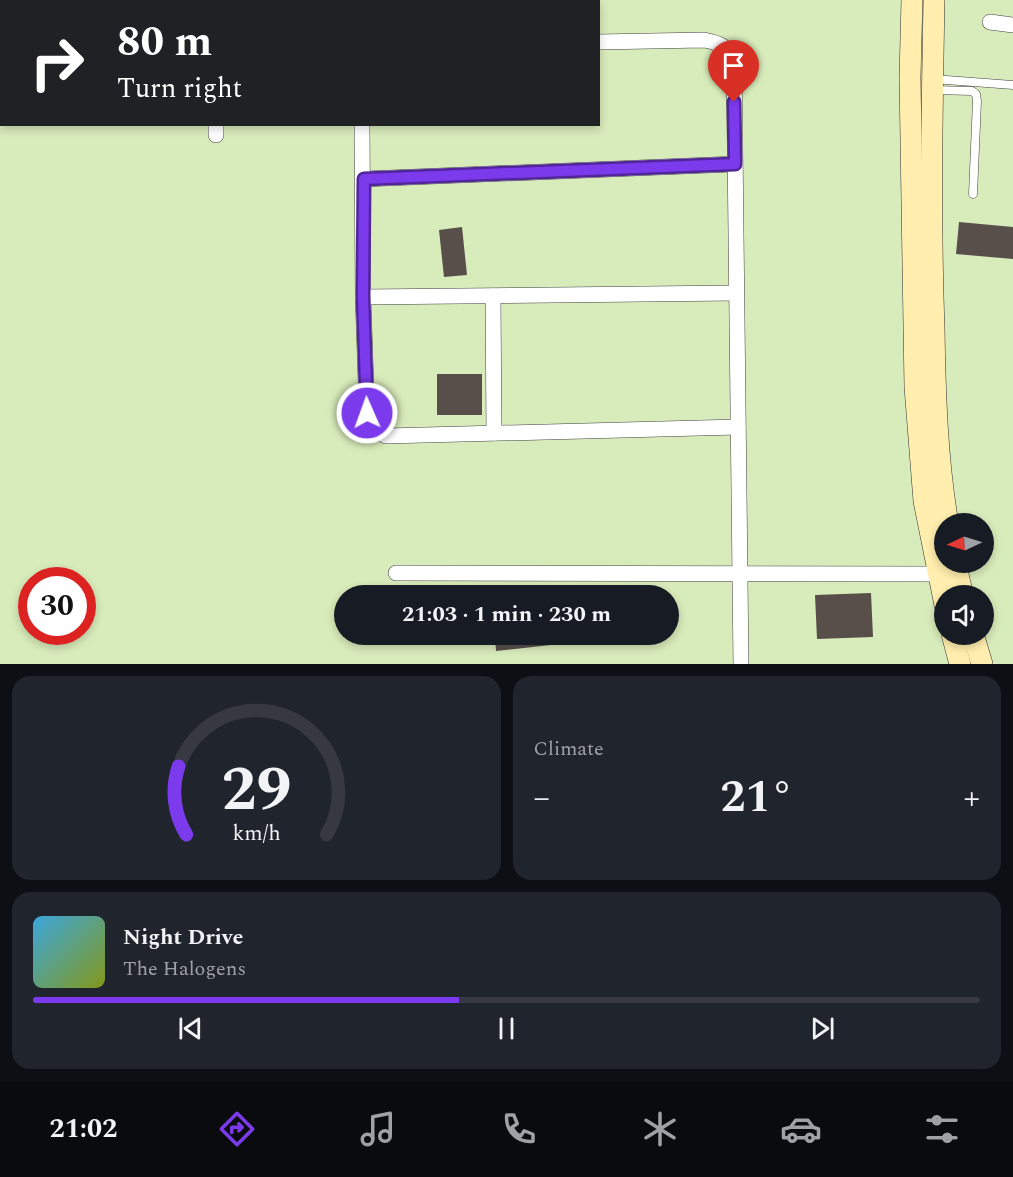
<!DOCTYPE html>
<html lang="en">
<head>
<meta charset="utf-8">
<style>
  :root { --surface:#171b24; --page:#20242c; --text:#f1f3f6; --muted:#9ea1a6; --line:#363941; --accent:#7c3aed }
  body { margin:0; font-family:Spectral,serif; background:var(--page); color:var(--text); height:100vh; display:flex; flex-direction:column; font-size:22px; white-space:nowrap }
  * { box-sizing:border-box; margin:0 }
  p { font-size:20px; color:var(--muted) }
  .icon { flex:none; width:33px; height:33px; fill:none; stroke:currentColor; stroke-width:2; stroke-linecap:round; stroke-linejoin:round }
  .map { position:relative; height:664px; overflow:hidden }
  .details { display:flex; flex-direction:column; gap:12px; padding:12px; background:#0d0f14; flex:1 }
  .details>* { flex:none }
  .hud { position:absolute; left:0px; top:0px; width:600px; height:126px; box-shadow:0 3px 9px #0003; background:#202124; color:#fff; overflow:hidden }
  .needle { width:39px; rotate:266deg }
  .fabs { position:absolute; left:934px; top:513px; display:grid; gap:12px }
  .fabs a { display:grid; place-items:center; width:60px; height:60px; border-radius:50%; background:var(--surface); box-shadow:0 3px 9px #0003; font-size:30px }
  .speed { position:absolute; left:18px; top:567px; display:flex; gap:12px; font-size:30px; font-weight:700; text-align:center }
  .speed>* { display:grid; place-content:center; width:78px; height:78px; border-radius:50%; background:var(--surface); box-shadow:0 3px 9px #0003; line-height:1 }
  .speed .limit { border:9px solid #d22; background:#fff; color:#111 }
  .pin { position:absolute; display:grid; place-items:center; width:51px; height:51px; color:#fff; margin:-62px -26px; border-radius:50% 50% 50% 0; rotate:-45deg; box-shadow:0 0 6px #0007 }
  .pin .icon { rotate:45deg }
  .me { position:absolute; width:66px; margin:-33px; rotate:358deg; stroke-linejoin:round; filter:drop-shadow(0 0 4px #0008) }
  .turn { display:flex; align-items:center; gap:21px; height:126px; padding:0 18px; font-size:27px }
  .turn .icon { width:78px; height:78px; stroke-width:2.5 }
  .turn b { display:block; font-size:42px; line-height:51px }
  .big { font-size:45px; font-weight:700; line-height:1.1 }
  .details .widget { flex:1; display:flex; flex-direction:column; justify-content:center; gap:9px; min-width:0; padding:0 21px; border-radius:18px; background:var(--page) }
  .details .dial { align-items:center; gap:0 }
  .dial svg { height:156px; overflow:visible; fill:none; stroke:var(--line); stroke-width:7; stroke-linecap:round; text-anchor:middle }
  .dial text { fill:var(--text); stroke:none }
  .song { display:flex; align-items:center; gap:18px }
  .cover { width:72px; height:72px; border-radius:9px; background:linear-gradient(135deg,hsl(200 70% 55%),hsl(70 70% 35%)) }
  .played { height:6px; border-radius:3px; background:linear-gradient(90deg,var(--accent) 45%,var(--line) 45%) }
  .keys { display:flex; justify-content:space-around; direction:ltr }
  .heat { display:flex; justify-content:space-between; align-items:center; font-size:33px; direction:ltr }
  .details .tiles { flex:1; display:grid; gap:12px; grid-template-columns:1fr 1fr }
  .widget:last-child { grid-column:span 2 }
  .trip { position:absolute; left:334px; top:585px; width:345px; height:60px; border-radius:30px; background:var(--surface); box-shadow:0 3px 9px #0003; font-weight:700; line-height:60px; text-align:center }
  .dock { display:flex; height:96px; justify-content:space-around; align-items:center; background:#090b0e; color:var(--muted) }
  .dock .icon { width:42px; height:42px }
  .dock .on { color:var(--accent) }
  .dock b { font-size:27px; color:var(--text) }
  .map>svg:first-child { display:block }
  .green { fill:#d8ebba; fill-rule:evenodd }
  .building { fill:#584f4b }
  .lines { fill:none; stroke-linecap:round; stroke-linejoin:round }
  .service-casing { stroke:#424242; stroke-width:9 }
  .minor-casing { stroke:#424242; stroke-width:16 }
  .secondary-casing { stroke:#313131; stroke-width:22 }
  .service { stroke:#fff; stroke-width:8 }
  .minor { stroke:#fff; stroke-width:15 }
  .secondary { stroke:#ffeead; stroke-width:21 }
  .route-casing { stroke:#51269a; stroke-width:15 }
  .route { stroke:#7c3aed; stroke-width:10 }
</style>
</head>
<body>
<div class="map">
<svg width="1013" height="664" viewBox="0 0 1013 664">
  <rect width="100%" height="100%" fill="#fffbf2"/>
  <path class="green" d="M0 0H1013V664H0ZM2 2H598V124H2ZM945 524H984V562H945ZM32 580H82V632H32ZM345 596H669V634H345ZM945 596H984V634H945Z"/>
  <g class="building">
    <polygon points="959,222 1013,227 1013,259 956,254"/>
    <polygon points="462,227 467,275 444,277 439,230"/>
    <rect x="437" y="374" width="45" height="41"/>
    <polygon points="545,586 546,596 516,596 516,589"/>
    <polygon points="871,593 873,637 817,639 815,595"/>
    <polygon points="495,634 550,634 551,645 496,651"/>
  </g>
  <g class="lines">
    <g class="service-casing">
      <g id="service">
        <polyline points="933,79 1013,85"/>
        <polyline points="934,90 972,91 976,94 977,101 973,194"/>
      </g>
    </g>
    <g class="minor-casing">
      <g id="minor">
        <polyline points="91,0 91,2"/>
        <polyline points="360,0 360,2"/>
        <polyline points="217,2 217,0"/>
        <polyline points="990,22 1013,25"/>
        <path d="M598 42 704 40C720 43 727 46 734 61L741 664"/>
        <polyline points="0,57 2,57"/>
        <polyline points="362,124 363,297 367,413 374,429 386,436 738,427"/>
        <polyline points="216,135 216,124"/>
        <polyline points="364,179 735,164"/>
        <polyline points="493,296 494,433"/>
        <polyline points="363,297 736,293"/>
        <polyline points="396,573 937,574"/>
      </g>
    </g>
    <g class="secondary-casing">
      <g id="secondary">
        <polyline points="912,0 910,77 915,387 924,501 945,605"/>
        <path d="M934 0C932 109 930 219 934 328 935 393 937 460 948 524"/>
        <polyline points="955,562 963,596"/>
        <polyline points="952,634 960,664"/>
        <polyline points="973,634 982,664"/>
      </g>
    </g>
    <use href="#service" class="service"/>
    <use href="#minor" class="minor"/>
    <use href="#secondary" class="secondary"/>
  </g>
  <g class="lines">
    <g class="route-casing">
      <polyline id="route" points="367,413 363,297 364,179 735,164 734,102"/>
    </g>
    <use href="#route" class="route"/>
  </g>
</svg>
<div class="fabs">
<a><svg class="needle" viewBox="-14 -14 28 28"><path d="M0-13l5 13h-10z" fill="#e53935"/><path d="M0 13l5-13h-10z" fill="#9ea1a6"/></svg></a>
<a><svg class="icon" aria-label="sound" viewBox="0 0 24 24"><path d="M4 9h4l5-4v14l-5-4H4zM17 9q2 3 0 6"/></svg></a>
</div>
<div class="speed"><div class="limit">30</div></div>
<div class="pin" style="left:734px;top:102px;background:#d93025"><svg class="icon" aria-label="arrive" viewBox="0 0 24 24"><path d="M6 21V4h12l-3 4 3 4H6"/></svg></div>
<svg class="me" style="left:367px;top:413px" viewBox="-20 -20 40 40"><circle r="17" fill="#7c3aed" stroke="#fff" stroke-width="3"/><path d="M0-11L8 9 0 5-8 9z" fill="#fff"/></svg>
<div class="trip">21:03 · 1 min · 230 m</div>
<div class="hud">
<div class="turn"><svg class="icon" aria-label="right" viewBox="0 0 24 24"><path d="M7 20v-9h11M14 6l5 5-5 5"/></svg><div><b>80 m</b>Turn right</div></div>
</div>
</div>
<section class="details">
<div class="tiles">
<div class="widget dial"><svg viewBox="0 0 100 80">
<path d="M14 69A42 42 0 1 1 86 69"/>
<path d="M14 69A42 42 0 0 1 10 34" stroke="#7c3aed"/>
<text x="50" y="56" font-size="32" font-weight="700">29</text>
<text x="50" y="72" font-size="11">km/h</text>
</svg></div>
<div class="widget"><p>Climate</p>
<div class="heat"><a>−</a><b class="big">21°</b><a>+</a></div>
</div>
<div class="widget">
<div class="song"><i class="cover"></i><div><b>Night Drive</b><p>The Halogens</p></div></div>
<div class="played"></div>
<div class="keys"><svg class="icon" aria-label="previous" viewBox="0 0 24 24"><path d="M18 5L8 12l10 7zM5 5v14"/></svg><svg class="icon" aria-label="pause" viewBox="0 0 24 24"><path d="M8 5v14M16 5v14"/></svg><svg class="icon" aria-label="next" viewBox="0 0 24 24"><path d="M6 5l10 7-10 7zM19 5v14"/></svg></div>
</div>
</div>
</section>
<nav class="dock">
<b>21:02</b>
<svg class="icon on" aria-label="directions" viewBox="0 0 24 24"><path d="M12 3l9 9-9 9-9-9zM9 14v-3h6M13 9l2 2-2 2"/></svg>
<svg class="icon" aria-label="music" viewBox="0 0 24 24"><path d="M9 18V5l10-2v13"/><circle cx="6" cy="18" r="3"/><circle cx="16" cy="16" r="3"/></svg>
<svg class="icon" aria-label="phone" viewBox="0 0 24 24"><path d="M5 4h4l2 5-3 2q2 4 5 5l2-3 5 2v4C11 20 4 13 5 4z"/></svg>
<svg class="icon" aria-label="climate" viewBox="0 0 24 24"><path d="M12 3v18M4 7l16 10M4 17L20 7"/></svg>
<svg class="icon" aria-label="car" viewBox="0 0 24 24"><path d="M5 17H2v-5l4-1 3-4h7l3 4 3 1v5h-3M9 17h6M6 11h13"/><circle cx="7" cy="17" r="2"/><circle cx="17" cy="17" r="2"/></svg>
<svg class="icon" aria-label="filters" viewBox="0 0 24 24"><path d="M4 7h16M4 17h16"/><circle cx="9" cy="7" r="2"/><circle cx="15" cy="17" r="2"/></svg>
</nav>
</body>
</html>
